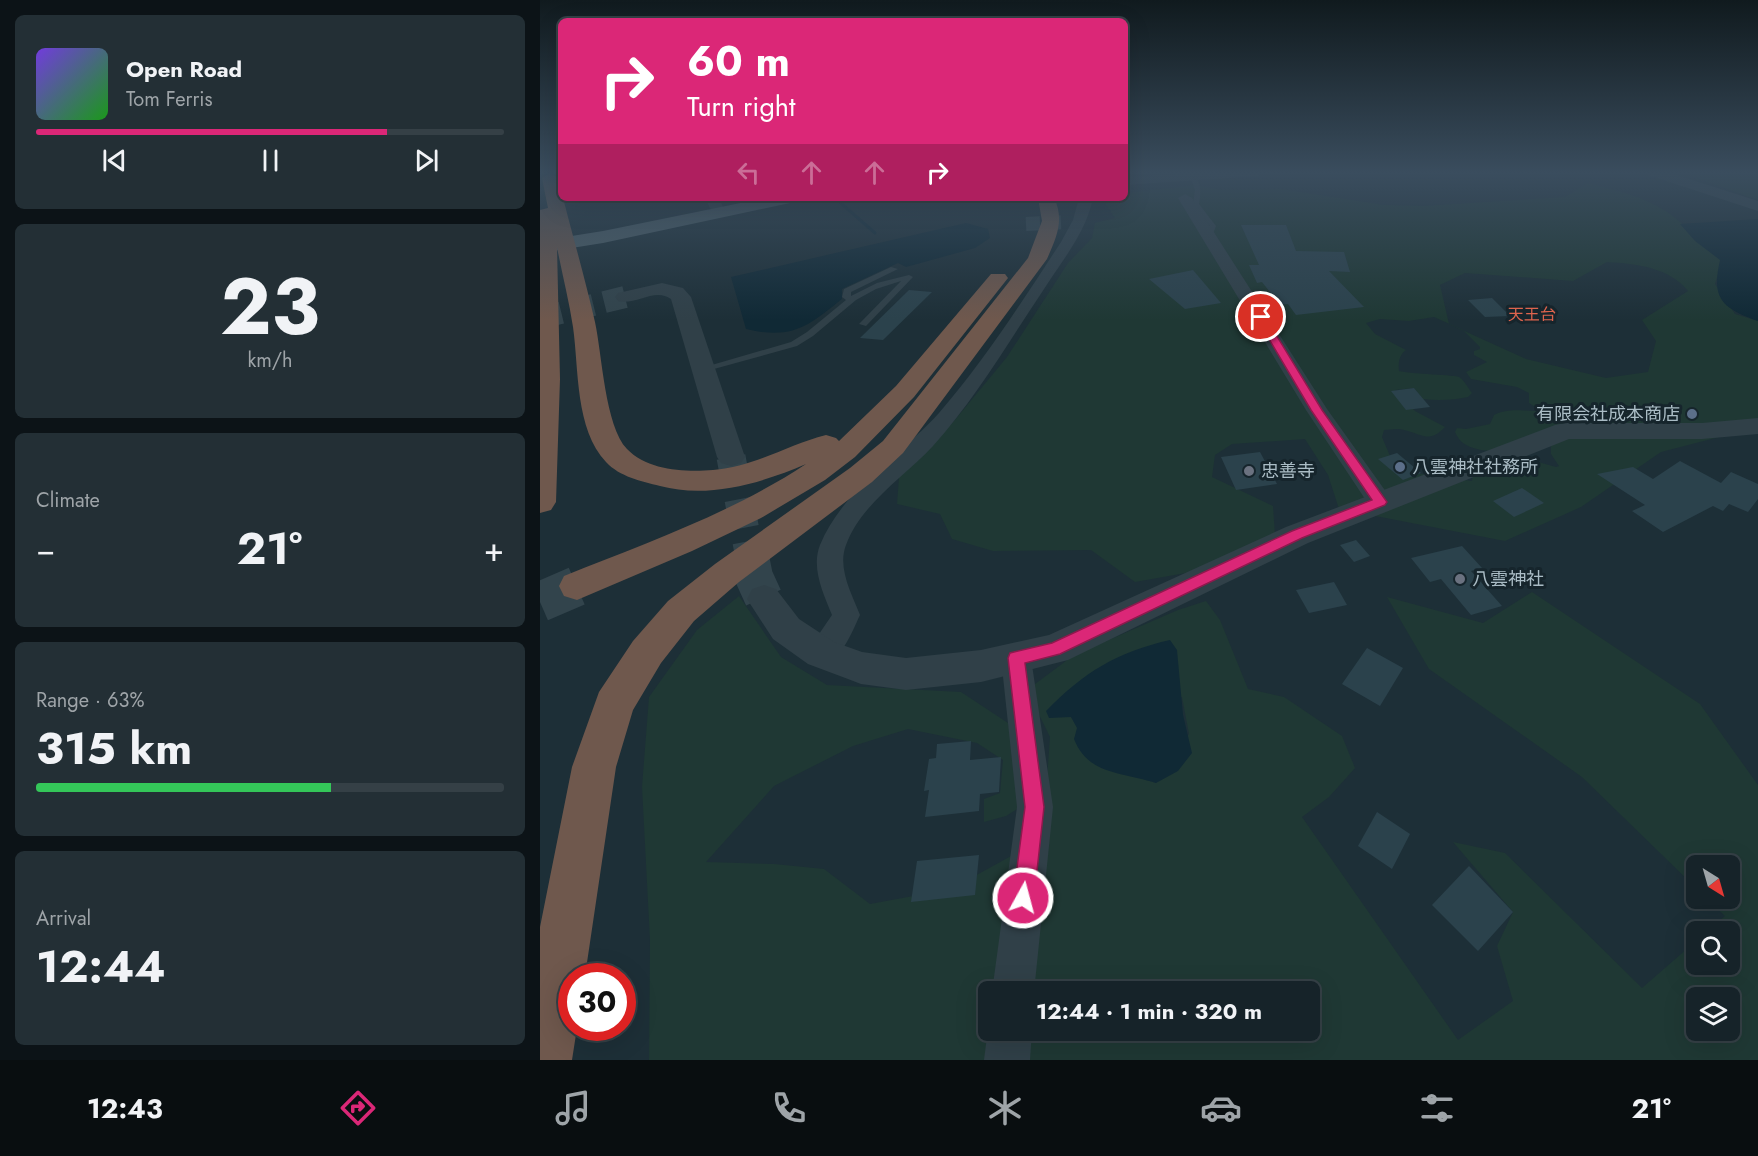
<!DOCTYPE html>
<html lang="en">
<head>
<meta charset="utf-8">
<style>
  :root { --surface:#162329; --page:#232f35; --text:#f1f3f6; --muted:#9ea4a8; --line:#354046; --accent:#db2777 }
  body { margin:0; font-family:Jost,"Noto Sans JP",sans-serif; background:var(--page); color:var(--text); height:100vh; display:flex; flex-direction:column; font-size:22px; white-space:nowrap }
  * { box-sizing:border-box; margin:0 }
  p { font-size:20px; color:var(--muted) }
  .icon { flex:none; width:33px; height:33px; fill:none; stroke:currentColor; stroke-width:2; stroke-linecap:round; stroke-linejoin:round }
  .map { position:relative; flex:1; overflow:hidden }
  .sheet { display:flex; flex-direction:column; gap:15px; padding:15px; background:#0c1317; width:540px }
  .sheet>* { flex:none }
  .top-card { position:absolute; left:18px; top:18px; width:570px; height:183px; border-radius:9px; box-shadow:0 6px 24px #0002,0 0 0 2px var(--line); background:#db2777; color:#fff; overflow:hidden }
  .needle { width:39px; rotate:143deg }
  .tools { position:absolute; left:1146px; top:855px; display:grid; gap:12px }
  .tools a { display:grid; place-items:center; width:54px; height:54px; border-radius:9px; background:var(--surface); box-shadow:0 6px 24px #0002,0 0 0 2px var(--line); font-size:30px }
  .speed { position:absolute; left:18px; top:963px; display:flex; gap:12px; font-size:30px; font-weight:700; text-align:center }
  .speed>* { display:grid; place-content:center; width:78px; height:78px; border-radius:50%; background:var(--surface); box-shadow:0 6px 24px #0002,0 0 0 2px var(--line); line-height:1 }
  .speed .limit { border:9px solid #d22; background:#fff; color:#111 }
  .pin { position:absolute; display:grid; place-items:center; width:51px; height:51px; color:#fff; margin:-26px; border:3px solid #fff; border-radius:50%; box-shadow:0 2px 6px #0007 }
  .me { position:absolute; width:66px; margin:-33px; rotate:7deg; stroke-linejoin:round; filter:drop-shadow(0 0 4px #0008) }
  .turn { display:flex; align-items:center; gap:21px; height:126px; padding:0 30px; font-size:27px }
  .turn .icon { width:78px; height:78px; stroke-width:2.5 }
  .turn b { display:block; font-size:42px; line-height:51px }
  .lanes { display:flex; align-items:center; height:57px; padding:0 30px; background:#0003; justify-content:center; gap:30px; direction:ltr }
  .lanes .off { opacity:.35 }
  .big { font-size:45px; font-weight:700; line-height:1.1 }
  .sheet .tile { flex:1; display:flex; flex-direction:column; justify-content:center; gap:9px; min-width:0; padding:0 21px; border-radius:9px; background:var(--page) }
  .sheet .dial { align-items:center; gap:0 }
  .dial b { font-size:78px; line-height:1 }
  .song { display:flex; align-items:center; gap:18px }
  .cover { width:72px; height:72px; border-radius:9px; background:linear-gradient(135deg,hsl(260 70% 55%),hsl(120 70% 35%)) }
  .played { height:6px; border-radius:3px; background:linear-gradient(90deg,var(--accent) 75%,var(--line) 75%) }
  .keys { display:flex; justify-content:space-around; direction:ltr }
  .heat { display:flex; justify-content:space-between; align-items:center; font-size:33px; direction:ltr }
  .charge { height:9px; border-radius:4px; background:linear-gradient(90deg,#34c759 63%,var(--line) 0) }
  .trip { position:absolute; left:438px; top:981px; width:342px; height:60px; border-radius:9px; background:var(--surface); box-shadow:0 6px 24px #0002,0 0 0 2px var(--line); font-weight:700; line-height:60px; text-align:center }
  .menu { display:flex; height:96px; justify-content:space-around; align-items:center; background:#090e10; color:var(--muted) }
  .menu .icon { width:42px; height:42px }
  .menu .selected { color:var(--accent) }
  .menu b { font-size:27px; color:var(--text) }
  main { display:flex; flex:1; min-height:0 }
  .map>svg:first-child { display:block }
  .green { fill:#1f3834; fill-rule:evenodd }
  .water { fill:#102935 }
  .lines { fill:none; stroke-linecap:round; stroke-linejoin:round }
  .stream { stroke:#102935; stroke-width:3 }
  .building { fill:#2b424c }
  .minor-tunnel { stroke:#32444c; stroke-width:14; stroke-dasharray:14 7; stroke-linecap:butt }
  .tertiary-tunnel-far2 { stroke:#32444c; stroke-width:22; stroke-dasharray:22 11; stroke-linecap:butt }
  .tertiary-tunnel-far1 { stroke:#32444c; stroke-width:29; stroke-dasharray:29 14; stroke-linecap:butt }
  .tertiary-tunnel { stroke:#32444c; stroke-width:38; stroke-dasharray:38 19; stroke-linecap:butt }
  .motorway-tunnel { stroke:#32444c; stroke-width:40; stroke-dasharray:40 20; stroke-linecap:butt }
  .service { fill:#304048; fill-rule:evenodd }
  .minor { fill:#304048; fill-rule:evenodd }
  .tertiary { fill:#304048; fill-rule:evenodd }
  .primary { fill:#4e6068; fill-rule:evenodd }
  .motorway { fill:#6f584d; fill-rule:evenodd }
  .route { fill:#db2777; stroke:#8e194d; stroke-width:1.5 }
  .service-dot { fill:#5c6f8a; stroke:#16252c; stroke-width:2 }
  .worship-dot { fill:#6b7280; stroke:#16252c; stroke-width:2 }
  .labels { text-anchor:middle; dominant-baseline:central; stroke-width:6; stroke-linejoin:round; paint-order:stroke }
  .far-neighbourhood-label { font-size:16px; fill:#dd644d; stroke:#16252c }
  .poi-label { font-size:18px; fill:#aabcc5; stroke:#16252c; text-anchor:start }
</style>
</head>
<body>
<main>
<section class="sheet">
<div class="tile">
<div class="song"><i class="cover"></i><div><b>Open Road</b><p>Tom Ferris</p></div></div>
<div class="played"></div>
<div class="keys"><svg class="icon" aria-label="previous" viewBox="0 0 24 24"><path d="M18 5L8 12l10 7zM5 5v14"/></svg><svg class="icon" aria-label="pause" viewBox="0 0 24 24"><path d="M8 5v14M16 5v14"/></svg><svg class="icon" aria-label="next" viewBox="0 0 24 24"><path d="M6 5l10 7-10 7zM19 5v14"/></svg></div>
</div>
<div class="tile dial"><b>23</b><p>km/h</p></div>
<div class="tile"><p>Climate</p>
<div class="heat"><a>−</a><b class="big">21°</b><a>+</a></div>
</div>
<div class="tile"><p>Range · 63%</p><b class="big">315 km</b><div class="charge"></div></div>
<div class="tile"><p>Arrival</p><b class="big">12:44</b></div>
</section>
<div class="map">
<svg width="1218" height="1060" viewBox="0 0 1218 1060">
  <rect width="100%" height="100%" fill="#1d2f37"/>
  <g class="green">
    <polygon points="1140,172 1218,172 1218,200"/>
    <path d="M1048 183C1076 190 1106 197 1130 214 1147 226 1164 247 1182 261L1175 284 1195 314 1218 321V427L1121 452 1041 507 965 541 799 509 788 475 765 439 692 444 675 455 672 477 733 506 735 535 657 571 595 582 551 550 453 551 412 539 400 514 357 504 359 477 414 421 467 357 528 263 552 238 555 223 575 218 562 198H585V193L655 185 682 190 741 189 844 205 883 206 1025 197ZM1067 262C1096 264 1129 267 1148 291L1102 320 1116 341 1108 372 1066 378 986 359 909 324 900 285 925 273 1033 281ZM894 317 923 330 940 347V349L934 351V355L947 362 926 372 931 379 977 387 989 393V403L997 408 996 411C980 411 969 408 954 415L950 424 926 429 917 428 915 432C917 436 920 441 923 443 946 459 987 446 1011 443V454L1019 466 1016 467 977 456 933 475 932 481 877 473 850 456 842 437 844 430C850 430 858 428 864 430 882 434 889 444 905 427L875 411 855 390 874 388 883 399C898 401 914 400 928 397L932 393C928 388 924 380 919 377 917 375 870 374 859 371 858 363 859 355 866 350L835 334 826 323 840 319 869 321Z"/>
    <path d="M992 592 1160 704 1218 785V1060H109L110 940 102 787 109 697 157 630 199 596 241 657 287 685 421 692 468 723 487 803 466 816 444 822V799L460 793 463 760 437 743 368 729 313 746 234 786 166 862 234 864 284 869 330 904 411 889 484 849 506 793 510 737 487 690 534 655 638 610 666 601 680 620 708 689 744 697 802 736 815 768 789 797 762 817 918 1040 973 1001 957 946 973 912 913 842 965 853 1102 988 1156 941V964H1190V932L1167 931 1185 916 1167 899 1190 898V866H1156V888L1042 777 889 669 847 597 943 623ZM642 697 649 734 616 783 598 777 538 728 531 717ZM448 992H770V1030H448ZM1156 998H1190V1030H1156Z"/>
  </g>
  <g class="water">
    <path d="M1218 219V321C1182 308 1171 299 1180 260L1155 241 1140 224Z"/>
    <path d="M426 223 448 229 450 238 435 248 366 267 358 263 302 289V299C268 326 253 340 206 329L191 277Z"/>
    <path d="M630 640 637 650 643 715 652 753 638 771 616 783C582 772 548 775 534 739L537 728 531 717 509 718 506 711C544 672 577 652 630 640Z"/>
  </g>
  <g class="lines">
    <polyline class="stream" points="295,198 335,233"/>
  </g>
  <g class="building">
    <polygon points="701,225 746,225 756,251 804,252 810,272 789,271 824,307 756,315 748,304 740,305 722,282 717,283 709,265 719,265"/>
    <polygon points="653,270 681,303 645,309 609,279"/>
    <polygon points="369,290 392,292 343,340 320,338"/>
    <polygon points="952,298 970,316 945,317 928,300"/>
    <polygon points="874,388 890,407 866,410 851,391"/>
    <polygon points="720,452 737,484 696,490 681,457"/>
    <polygon points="857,453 881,473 863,480 838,459"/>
    <polygon points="1140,461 1181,483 1191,472 1218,484 1218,499 1208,512 1189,504 1183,511 1173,506 1123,532 1092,511 1105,505 1057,474 1093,467 1113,479"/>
    <polygon points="982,488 1004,503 974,517 953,501"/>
    <polygon points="816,540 830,556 814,562 800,545"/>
    <polygon points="922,546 942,568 931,571 962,606 931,615 901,579 890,582 871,558"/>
    <polygon points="794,582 807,605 769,613 756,590"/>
    <polygon points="827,648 863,668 840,706 802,684"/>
    <polygon points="431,741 430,760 461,757 459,792 440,794 439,811 385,817 389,790 384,791 389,759 396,758 397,744"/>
    <polygon points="837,812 870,834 852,869 818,846"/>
    <polygon points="439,855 435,895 371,902 377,861"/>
    <polygon points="929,866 973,912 938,951 892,905"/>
  </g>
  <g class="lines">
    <polyline class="minor-tunnel" points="486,224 528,222"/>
    <polyline class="tertiary-tunnel-far2" points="0,318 85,297"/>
    <polyline class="tertiary-tunnel-far1" points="191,457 211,563"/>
    <polyline class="tertiary-tunnel" points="211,562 214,577 224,599"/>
    <polyline class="motorway-tunnel" points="0,602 37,586"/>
    <g class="service">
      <path d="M653 174C662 182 661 193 659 204L676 226 671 239 666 238 670 226 653 204 655 190 650 176Z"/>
      <polygon points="351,267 358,269 311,292 311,296 337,283 369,275 373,277 326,326 319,324 361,281 336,289 316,300 273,336 257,346 163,372 158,369 251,342 267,332 306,300 302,297 304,289"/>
    </g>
    <g class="minor">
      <polygon points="668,172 724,172 718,176 585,185 585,177"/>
      <polygon points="645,194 652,198 787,409 849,496 852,502 849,508 840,510 831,508 766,410 638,198"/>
      <polygon points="165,198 179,198 183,207 181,210 171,210"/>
      <path d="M539 198H553C546 232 524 258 506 286 469 341 437 397 393 446 364 477 321 504 306 545 297 568 312 594 320 615 310 636 298 671 270 662L266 653 292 615C283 593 271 568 280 545 303 489 360 456 399 413 445 360 483 300 521 242L533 220Z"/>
      <polygon points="476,645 487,649 491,658 513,807 494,992 452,992 477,807 461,658 465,649"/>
      <polygon points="448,1029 492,1030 490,1060 444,1060"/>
    </g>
    <g class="tertiary">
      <polygon points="1106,172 1127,172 1218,201 1218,211 1108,175"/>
      <path d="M122 283 143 288 151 297 205 457 201 463 191 466 181 463 177 457 131 299C115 287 95 306 78 301L75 297 78 293Z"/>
      <polygon points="1218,418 1218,434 1162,439 1029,439 768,543 528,660 441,682 366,690 321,684 308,679 268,664 233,639 207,599 212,589 224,585 236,589 259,619 294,642 322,652 366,658 441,650 509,635 746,527 1015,425 1025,423 1162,423"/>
    </g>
    <polygon class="primary" points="225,198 258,198 250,203 63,243 0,253 0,241 63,231"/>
    <g class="motorway">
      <path d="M10 173 18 178C29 223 44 274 55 322 62 354 65 426 87 449 108 471 146 472 173 470 214 467 247 445 286 435L296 438 299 441 356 386 451 274H465L468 278 374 397 315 457 285 480 221 518 152 551 37 600 24 596 19 586 24 576C106 543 192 513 266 464 222 483 168 499 120 486 101 481 80 477 66 462 35 429 39 370 33 327 29 300 22 274 17 247L20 379 16 502 11 510 0 513V210L8 208 2 178Z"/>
      <path d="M498 198H514C525 220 516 238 507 259L363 453 332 482 199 582 154 621 121 663 93 710 76 767 45 976H32V1028H37L32 1060H0V927L32 767 59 692 93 641 128 601 175 564 310 468 343 441 488 258 502 221Z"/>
    </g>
  </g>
  <linearGradient id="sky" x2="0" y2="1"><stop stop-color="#101a1e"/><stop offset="0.54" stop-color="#3a4d5e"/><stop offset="1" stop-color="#3a4d5e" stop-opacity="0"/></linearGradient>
  <rect width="1218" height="320" fill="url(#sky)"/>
  <polygon class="route" points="717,315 724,315 782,410 847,502 845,505 762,538 520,654 485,663 504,807 494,898 491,905 483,908 476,905 473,898 485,807 468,658 470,653 512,643 752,531 832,500 771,410 716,317"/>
  <g class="service-dot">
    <circle cx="1152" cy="414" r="6"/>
    <circle cx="860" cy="467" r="6"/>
  </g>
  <g class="worship-dot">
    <circle cx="709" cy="471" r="6"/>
    <circle cx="920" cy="579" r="6"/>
  </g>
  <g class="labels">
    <g class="far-neighbourhood-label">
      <text x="992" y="314">天王台</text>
    </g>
    <g class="poi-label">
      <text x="1140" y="414" text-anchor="end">有限会社成本商店</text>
      <text x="872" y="467">八雲神社社務所</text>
      <text x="721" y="471">忠善寺</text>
      <text x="932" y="579">八雲神社</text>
    </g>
  </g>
</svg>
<div class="tools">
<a><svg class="needle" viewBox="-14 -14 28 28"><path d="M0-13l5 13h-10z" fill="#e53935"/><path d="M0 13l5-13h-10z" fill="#9ea4a8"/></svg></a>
<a><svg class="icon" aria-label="search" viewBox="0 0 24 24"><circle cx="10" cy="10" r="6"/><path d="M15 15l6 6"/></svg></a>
<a><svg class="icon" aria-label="layers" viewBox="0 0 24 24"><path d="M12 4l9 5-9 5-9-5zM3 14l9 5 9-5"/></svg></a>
</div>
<div class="speed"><div class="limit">30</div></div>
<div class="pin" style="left:721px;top:317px;background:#d93025"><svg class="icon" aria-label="arrive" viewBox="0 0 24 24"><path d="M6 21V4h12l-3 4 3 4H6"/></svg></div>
<svg class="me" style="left:483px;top:898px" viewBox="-20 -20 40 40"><circle r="17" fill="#db2777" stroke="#fff" stroke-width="3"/><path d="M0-11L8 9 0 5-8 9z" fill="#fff"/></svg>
<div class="trip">12:44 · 1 min · 320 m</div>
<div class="top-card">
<div class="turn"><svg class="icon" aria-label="right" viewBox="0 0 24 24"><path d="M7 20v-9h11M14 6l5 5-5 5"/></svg><div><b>60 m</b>Turn right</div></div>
<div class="lanes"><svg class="icon off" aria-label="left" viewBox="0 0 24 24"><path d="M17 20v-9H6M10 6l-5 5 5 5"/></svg><svg class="icon off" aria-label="ahead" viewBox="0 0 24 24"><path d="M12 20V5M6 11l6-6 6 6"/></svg><svg class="icon off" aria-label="ahead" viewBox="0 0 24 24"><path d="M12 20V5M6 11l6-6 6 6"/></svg><svg class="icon" aria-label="right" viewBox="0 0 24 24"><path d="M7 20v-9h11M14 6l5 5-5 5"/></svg></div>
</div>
</div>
</main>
<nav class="menu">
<b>12:43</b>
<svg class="icon selected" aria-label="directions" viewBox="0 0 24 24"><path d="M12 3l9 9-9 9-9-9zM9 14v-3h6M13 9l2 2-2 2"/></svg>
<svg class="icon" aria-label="music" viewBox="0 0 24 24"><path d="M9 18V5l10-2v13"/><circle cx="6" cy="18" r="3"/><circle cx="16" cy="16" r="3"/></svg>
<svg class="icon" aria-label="phone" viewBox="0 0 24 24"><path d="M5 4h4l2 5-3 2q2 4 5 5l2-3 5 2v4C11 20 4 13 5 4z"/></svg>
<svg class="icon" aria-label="climate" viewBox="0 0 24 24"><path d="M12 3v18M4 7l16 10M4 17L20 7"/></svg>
<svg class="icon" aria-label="car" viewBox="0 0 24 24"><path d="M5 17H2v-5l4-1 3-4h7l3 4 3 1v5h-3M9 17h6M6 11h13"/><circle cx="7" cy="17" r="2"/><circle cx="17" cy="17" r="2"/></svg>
<svg class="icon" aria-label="filters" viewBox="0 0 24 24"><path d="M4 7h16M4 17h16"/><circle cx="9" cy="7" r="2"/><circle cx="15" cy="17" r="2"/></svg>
<b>21°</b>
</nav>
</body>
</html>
